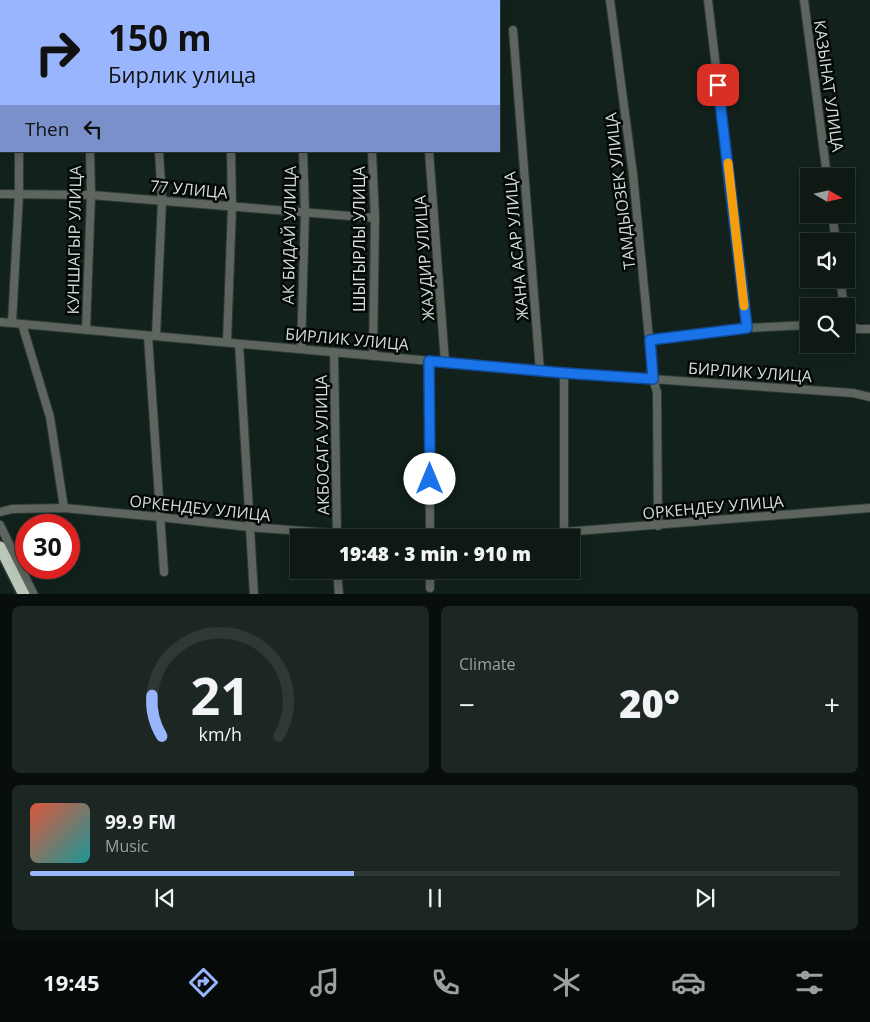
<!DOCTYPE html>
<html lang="en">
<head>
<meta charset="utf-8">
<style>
  :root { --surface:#0e1914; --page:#1c2622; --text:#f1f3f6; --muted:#9ba0a0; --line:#2e3834; --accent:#98b5fd }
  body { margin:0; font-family:"Open Sans",sans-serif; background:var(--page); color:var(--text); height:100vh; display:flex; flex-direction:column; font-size:19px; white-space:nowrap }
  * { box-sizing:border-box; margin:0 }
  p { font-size:16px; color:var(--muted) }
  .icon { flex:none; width:28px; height:28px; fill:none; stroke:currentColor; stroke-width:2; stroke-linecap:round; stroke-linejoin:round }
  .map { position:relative; height:594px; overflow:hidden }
  .side { display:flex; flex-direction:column; gap:12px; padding:12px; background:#080e0b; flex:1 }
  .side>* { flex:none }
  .hud { position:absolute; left:0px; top:0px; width:500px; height:152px; box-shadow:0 2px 12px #0003,0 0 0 1px var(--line); background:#98b5fd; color:#111; overflow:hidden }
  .needle { width:32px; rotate:99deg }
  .buttons { position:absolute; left:800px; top:168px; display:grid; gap:10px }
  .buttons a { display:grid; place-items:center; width:55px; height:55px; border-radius:0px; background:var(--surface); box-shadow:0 2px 12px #0003,0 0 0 1px var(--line); font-size:25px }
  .speed { position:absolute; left:15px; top:514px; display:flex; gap:10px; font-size:25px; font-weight:700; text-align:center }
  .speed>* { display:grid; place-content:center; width:65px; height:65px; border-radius:50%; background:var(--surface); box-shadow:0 2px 12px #0003,0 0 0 1px var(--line); line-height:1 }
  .speed .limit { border:8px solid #d22; background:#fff; color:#111 }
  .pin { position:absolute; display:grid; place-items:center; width:42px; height:42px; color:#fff; margin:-21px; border-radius:10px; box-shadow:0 2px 8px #0006 }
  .me { position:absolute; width:55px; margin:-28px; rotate:0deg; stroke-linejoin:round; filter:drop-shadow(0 0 4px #0008) }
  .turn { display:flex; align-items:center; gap:18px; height:105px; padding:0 25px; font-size:22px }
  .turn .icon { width:65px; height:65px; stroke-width:2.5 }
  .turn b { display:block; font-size:35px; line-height:42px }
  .then { display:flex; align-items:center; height:48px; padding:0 25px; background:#0003; gap:10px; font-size:19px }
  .big { font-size:38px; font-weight:800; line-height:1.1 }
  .side .tile { flex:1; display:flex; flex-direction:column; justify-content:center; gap:8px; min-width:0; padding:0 18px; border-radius:8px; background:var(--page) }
  .side .dial { align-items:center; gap:0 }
  .dial svg { height:130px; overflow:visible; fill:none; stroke:var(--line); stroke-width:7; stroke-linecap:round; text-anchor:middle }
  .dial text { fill:var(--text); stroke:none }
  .song { display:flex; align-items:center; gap:15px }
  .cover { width:60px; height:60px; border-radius:8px; background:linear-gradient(135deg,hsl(10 70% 55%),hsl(180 70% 35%)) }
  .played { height:5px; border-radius:2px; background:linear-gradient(90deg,var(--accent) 40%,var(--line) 40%) }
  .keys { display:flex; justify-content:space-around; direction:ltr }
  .heat { display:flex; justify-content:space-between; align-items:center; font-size:28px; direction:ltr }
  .side .tiles { flex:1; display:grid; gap:12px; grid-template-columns:1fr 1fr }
  .tile:last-child { grid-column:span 2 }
  .trip { position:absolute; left:290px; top:529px; width:290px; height:50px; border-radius:0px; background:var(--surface); box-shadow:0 2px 12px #0003,0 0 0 1px var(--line); font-weight:800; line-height:50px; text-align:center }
  .tab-bar { display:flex; height:80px; justify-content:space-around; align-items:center; background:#060a08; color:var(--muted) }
  .tab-bar .icon { width:35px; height:35px }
  .tab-bar .active { color:var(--accent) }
  .tab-bar b { font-size:22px; color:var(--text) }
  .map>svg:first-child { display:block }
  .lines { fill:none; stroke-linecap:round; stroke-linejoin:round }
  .minor-casing { stroke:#2d3b36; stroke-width:10 }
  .highway-casing { stroke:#2d3b36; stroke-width:14 }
  .minor { stroke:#5e645e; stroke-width:8 }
  .highway { stroke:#bac7b9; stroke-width:11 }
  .route-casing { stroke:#114b97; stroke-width:12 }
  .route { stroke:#1a73e8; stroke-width:9 }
  .slow { stroke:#f59e0b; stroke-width:9 }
  .labels { text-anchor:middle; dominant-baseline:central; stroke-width:5; stroke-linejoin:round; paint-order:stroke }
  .street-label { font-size:16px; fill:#d4ded9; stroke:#040907 }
</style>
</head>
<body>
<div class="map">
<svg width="870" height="595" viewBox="0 0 870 595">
  <rect width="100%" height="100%" fill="#12211b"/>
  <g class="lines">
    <g class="minor-casing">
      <g id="minor">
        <polyline points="127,0 127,1"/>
        <polyline points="610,0 633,174 653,379 657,392 658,526"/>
        <polyline points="708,0 747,328"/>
        <polyline points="804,0 827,176"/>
        <polyline points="513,30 540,371"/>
        <polyline points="0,37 1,37"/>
        <polyline points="0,93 1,93"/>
        <polyline points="372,151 375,218 373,356"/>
        <polyline points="429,151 445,362"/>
        <polyline points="0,194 91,195 375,218"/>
        <polyline points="832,214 836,241"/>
        <polyline points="840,279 844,306"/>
        <polyline points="0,322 564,373 853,393 870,397"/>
        <polyline points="12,323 19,194 19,151"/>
        <polyline points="22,324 50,417 64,508"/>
        <polyline points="846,324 858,329 870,329"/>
        <polyline points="86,330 91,195 90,151"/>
        <polyline points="148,336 164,572"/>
        <polyline points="156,336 162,200 159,151"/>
        <polyline points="650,340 747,328 809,325"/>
        <polyline points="227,342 232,207 231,151"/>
        <polyline points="239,344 254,595"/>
        <polyline points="301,349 305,213 303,151"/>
        <polyline points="334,352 337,538"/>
        <polyline points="429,361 430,538"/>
        <polyline points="564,373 564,532"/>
        <polyline points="0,512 12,509 64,508 159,517 249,527 397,538"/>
        <polyline points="0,525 34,595"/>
        <polyline points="564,538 564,532 870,508"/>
        <polyline points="337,570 339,595"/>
        <polyline points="430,570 430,588"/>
      </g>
    </g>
    <g class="highway-casing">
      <polyline id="highway" points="0,547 24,595"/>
    </g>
    <use href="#minor" class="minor"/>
    <use href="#highway" class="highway"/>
  </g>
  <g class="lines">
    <g class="route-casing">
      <polyline id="route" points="430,479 429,361 564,373 653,379 650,340 747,328 718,85"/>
    </g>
    <use href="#route" class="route"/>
    <polyline class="slow" points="728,163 744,306"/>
  </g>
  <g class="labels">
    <g class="street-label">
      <text transform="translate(829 86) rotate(82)">КАЗЫНАТ УЛИЦА</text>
      <text transform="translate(189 189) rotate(5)">77 УЛИЦА</text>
      <text transform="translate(620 191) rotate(-97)">ТАМДЫОЗЕК УЛИЦА</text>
      <text transform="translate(289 235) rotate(-89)">АК БИДАЙ УЛИЦА</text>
      <text transform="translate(359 239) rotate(-90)">ШЫГЫРЛЫ УЛИЦА</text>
      <text transform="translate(74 240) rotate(-89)">КУНШАГЫР УЛИЦА</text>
      <text transform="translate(516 246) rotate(-95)">ЖАНА АСАР УЛИЦА</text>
      <text transform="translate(424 258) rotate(-94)">ЖАУДИР УЛИЦА</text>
      <text transform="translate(347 339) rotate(5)">БИРЛИК УЛИЦА</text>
      <text transform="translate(750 372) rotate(4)">БИРЛИК УЛИЦА</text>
      <text transform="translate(322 445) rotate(-91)">АКБОСАГА УЛИЦА</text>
      <text transform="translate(713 507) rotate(-5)">ОРКЕНДЕУ УЛИЦА</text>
      <text transform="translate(200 508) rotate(6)">ОРКЕНДЕУ УЛИЦА</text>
    </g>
  </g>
</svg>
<div class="buttons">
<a><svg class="needle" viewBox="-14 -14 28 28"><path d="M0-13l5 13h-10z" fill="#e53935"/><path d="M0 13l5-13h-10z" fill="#9ba0a0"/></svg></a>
<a><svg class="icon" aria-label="sound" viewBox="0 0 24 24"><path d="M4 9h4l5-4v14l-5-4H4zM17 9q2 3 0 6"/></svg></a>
<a><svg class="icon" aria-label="search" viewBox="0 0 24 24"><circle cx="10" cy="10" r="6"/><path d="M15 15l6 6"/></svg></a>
</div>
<div class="speed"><div class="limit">30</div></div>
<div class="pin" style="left:718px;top:85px;background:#d93025"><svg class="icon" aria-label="arrive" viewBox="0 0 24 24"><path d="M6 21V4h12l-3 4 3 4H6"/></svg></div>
<svg class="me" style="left:430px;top:479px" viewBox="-20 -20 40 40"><circle r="19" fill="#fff"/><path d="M0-13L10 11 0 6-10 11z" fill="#1a73e8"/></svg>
<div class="trip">19:48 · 3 min · 910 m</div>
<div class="hud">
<div class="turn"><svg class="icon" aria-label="right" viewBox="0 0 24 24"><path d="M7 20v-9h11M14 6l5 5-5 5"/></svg><div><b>150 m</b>Бирлик улица</div></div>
<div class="then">Then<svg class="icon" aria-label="left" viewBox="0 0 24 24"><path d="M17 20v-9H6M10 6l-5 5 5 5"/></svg></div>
</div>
</div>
<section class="side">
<div class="tiles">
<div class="tile dial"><svg viewBox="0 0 100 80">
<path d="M14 69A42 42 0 1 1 86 69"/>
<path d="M14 69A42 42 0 0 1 8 44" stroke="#98b5fd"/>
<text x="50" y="56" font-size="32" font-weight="700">21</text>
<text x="50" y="72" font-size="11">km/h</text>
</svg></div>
<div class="tile"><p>Climate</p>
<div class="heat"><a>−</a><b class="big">20°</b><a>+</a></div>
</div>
<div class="tile">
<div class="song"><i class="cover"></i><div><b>99.9 FM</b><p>Music</p></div></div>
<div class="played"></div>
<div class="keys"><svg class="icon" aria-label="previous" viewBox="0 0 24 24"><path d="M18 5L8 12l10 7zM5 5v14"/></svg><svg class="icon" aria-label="pause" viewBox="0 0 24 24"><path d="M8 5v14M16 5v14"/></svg><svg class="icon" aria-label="next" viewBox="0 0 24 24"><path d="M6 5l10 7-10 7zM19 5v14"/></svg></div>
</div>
</div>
</section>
<nav class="tab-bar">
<b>19:45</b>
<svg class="icon active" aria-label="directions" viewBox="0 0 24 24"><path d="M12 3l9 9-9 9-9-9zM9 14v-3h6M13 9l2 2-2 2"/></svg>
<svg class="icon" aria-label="music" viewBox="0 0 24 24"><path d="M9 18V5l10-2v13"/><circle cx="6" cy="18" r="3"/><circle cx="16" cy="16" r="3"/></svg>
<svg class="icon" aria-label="phone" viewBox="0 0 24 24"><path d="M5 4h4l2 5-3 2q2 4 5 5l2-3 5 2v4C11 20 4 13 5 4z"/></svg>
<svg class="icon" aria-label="climate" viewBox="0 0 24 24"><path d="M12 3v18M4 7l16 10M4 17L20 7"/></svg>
<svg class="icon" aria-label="car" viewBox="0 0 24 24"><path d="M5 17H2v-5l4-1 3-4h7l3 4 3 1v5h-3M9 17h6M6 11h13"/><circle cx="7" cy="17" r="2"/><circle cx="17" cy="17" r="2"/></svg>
<svg class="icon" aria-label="filters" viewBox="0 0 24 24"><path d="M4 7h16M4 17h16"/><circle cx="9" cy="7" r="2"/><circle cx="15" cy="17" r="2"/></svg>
</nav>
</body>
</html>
